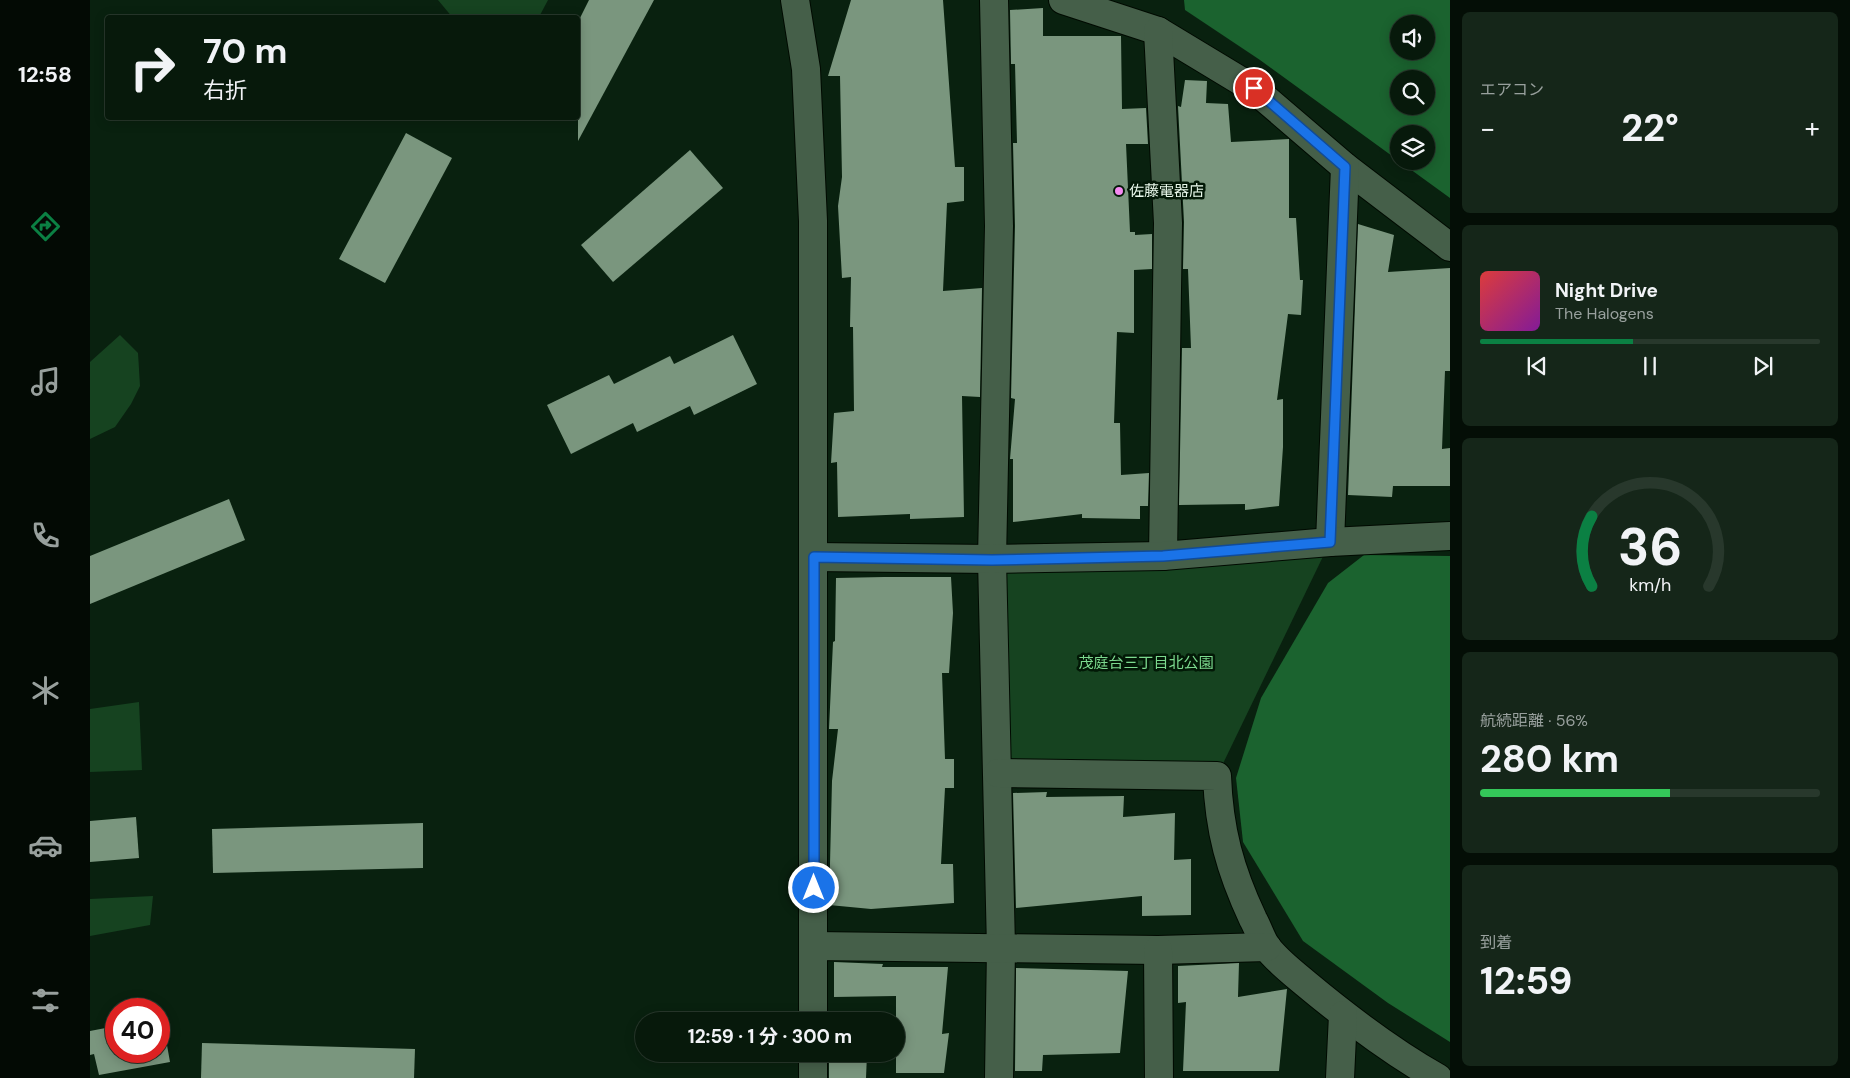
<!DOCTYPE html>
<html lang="ja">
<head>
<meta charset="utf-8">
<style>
  :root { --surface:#07190b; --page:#152619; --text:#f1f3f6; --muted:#98a09d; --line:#28382c; --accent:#0b8043 }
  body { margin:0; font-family:"DM Sans","Noto Sans JP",sans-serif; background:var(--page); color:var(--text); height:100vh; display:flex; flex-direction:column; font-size:19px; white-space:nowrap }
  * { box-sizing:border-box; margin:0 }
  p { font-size:16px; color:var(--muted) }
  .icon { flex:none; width:28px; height:28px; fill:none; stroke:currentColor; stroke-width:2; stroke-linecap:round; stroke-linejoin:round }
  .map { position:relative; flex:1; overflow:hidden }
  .panel { display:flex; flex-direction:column; gap:12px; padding:12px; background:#040e06; width:400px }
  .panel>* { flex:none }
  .guide { position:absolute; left:15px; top:15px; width:475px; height:105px; border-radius:5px; box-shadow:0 2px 12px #0003,0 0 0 1px var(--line); background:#07190b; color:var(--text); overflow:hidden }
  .fabs { position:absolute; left:1300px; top:15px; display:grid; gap:10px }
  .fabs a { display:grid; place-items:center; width:45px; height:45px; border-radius:50%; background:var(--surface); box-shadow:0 2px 12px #0003,0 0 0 1px var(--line); font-size:25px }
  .speed { position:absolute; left:15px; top:998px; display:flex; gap:10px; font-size:25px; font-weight:700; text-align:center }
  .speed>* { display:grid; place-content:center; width:65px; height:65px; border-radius:50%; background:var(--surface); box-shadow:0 2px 12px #0003,0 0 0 1px var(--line); line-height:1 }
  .speed .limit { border:8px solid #d22; background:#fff; color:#111 }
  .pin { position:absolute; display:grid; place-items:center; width:42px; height:42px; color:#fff; margin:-21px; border:2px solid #fff; border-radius:50%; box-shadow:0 1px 5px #0007 }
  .me { position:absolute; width:55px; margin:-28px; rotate:0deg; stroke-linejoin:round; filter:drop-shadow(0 0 4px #0008) }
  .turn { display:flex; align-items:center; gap:18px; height:105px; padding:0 15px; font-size:22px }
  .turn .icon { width:65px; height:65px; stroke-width:2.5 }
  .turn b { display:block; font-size:35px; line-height:42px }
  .big { font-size:38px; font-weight:700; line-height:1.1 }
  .panel .tile { flex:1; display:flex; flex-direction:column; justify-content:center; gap:8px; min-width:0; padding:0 18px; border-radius:8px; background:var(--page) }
  .panel .dial { align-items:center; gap:0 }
  .dial svg { height:130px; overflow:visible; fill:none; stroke:var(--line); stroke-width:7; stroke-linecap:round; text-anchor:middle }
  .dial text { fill:var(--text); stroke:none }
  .song { display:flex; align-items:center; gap:15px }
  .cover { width:60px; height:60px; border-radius:8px; background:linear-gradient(135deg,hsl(0 70% 55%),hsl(290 70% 35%)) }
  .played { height:5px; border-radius:2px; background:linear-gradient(90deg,var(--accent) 45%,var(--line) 45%) }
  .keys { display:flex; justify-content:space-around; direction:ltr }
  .heat { display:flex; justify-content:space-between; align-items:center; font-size:28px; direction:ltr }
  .charge { height:8px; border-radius:4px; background:linear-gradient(90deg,#34c759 56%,var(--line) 0) }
  .trip { position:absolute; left:545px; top:1012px; width:270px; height:50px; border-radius:25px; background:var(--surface); box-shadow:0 2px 12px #0003,0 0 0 1px var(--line); font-weight:700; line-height:50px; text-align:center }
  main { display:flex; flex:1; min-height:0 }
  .menu { display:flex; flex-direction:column; width:90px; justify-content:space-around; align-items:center; background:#030a04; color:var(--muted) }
  .menu .icon { width:35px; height:35px }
  .menu .current { color:var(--accent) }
  .menu b { font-size:22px; color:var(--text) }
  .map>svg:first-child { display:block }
  .green { fill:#164320 }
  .forest { fill:#1b632f; fill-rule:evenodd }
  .building { fill:#7a967e }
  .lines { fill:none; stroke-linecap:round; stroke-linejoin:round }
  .minor-casing { stroke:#000a00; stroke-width:30 }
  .tertiary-casing { stroke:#000a00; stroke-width:30 }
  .minor { stroke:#455f49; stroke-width:28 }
  .tertiary { stroke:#455f49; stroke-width:28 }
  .route-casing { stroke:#114b97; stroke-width:12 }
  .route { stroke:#1a73e8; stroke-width:9 }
  .poi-dot { fill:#f489f0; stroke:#021806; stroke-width:2 }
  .labels { text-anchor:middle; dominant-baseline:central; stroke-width:5; stroke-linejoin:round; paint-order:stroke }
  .poi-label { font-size:15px; fill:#eaf9ec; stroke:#021806; text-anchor:start }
  .park-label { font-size:15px; fill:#7cd98e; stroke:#021806 }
</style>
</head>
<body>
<main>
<nav class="menu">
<b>12:58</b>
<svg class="icon current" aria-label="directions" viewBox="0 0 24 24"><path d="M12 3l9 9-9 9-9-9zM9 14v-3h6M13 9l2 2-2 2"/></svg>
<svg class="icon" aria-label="music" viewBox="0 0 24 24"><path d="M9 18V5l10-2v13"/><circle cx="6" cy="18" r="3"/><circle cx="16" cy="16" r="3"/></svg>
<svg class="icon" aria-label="phone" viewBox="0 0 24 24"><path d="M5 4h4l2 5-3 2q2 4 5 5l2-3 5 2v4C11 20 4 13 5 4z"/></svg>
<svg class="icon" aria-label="climate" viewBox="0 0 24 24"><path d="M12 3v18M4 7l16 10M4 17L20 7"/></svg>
<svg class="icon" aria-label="car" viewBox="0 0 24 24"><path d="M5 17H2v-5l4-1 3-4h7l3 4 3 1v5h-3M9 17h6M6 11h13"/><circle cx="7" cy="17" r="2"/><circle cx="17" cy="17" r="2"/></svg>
<svg class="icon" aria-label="filters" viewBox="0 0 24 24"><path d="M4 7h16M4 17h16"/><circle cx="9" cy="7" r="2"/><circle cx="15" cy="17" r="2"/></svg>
</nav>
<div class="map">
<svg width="1360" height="1078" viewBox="0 0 1360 1078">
  <rect width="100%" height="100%" fill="#09210f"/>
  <g class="green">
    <polygon points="348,0 458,0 449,17 363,18"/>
    <polygon points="30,335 48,353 50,386 41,404 25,427 0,439 0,362"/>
    <polygon points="1240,542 1127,776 908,773 902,559"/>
    <polygon points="49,702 52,770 0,772 0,709"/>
    <polygon points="63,896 60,925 0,936 0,899"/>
  </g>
  <g class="forest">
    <path d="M1094 0H1360V198L1309 161H1336V134H1309V161L1170 60 1095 10ZM1309 24H1336V51H1309ZM1309 79H1336V106H1309Z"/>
    <polygon points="1274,555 1360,556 1360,1042 1298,1003 1213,941 1153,842 1146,778 1171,698 1238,583"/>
  </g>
  <g class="building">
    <polygon points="499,0 564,0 488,141 488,22"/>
    <polygon points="761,0 853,0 865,167 874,167 874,201 857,203 853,291 892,288 890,397 872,396 874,517 820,519 820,514 748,517 747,462 741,463 744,413 764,411 763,327 760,327 761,277 752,278 748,206 752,177 750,76 738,76"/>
    <polygon points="953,8 953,36 1031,36 1032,109 1056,108 1058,144 1036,144 1040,232 1045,232 1045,235 1062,234 1062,269 1044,270 1044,333 1027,332 1024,423 1030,423 1031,475 1059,473 1058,506 1050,506 1050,519 992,518 992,514 923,522 923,459 920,459 925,399 921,398 925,226 923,143 927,143 925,64 921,64 920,10"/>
    <polygon points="1095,80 1117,81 1116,103 1138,104 1141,142 1199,139 1199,218 1206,218 1210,280 1213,280 1211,315 1198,314 1187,400 1193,399 1193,447 1189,506 1155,510 1155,504 1089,505 1092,348 1101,348 1098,269 1093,269 1094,222 1088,106 1091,107"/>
    <polygon points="316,133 362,158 295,283 249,259"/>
    <polygon points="600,150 633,188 523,282 491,245"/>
    <polygon points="1268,224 1304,235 1298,272 1360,268 1360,371 1355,371 1352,449 1360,448 1360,486 1303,486 1302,497 1258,495"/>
    <polygon points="643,335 667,384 604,415 600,406 547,432 543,423 481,454 457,405 519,375 524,384 580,356 584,364"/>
    <polygon points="139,499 155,540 0,604 0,556"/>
    <polygon points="794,577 861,577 863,613 859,673 852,673 855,759 864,759 864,788 855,788 851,864 863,864 864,903 781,909 739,905 742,781 748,729 739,729 743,642 745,641 746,578"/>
    <polygon points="957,792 956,797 1034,796 1033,817 1085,813 1084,860 1101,859 1101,915 1052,916 1052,896 926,908 923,793"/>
    <polygon points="46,817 49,858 0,862 0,821"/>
    <polygon points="333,823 333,868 123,873 122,829"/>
    <polygon points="744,962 793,964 792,967 858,967 852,1034 859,1033 854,1073 806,1073 806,996 744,997"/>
    <polygon points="1149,963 1148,997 1197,989 1189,1071 1093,1071 1096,1002 1088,1003 1088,966"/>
    <polygon points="926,968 1038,971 1030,1053 953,1055 952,1071 925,1071"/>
    <polygon points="72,1017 80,1062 9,1075 4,1054 0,1055 0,1031 26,1026 26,1051 69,1051 69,1018"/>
    <polygon points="112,1043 325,1049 324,1078 111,1078"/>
    <polygon points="739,1054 777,1054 776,1078 739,1078"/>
  </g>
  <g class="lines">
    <g class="minor-casing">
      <g id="minor">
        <polyline points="904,0 909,226 902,559 911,948 909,1078"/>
        <polyline points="973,0 1068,31 1164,89 1255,167 1360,247"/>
        <polyline points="1068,31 1078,223 1073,556"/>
        <polyline points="1240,542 1255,167"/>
        <polyline points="724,557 902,559 1073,556 1240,542 1360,536"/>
        <path d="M908 773 1127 776C1129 830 1140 870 1163 919 1168 928 1171 938 1176 946 1186 960 1202 972 1215 983 1257 1018 1300 1051 1348 1078"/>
        <polyline points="723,946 1068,950 1177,947"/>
        <polyline points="1068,950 1069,1078"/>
        <polyline points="1250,1078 1253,1015"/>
      </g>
    </g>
    <g class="tertiary-casing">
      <g id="tertiary">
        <polyline points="705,0 716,69 723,221 723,1021"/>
        <polyline points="723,1078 723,1054"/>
      </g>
    </g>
    <use href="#minor" class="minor"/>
    <use href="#tertiary" class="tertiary"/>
  </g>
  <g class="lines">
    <g class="route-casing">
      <polyline id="route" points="724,888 724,557 902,560 1073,556 1240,542 1255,167 1164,88"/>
    </g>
    <use href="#route" class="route"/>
  </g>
  <circle class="poi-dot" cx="1029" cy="191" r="5"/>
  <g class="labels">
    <g class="poi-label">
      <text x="1039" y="191">佐藤電器店</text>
    </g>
    <g class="park-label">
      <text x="1056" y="663">茂庭台三丁目北公園</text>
    </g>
  </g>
</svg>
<div class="fabs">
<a><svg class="icon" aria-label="sound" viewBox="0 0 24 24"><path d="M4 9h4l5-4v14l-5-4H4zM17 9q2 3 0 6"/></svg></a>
<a><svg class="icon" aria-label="search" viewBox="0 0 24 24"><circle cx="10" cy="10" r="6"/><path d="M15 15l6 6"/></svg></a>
<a><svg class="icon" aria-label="layers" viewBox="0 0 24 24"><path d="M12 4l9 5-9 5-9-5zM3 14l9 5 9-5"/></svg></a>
</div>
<div class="speed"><div class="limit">40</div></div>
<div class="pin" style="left:1164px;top:88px;background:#d93025"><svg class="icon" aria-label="arrive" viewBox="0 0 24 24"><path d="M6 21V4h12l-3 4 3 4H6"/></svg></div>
<svg class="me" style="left:724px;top:888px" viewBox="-20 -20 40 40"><circle r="17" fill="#1a73e8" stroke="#fff" stroke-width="3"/><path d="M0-11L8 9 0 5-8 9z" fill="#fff"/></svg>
<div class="trip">12:59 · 1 分 · 300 m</div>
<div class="guide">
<div class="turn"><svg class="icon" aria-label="right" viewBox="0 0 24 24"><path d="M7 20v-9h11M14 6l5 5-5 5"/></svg><div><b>70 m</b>右折</div></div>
</div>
</div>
<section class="panel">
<div class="tile"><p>エアコン</p>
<div class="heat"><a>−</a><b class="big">22°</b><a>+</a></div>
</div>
<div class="tile">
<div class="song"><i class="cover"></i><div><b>Night Drive</b><p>The Halogens</p></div></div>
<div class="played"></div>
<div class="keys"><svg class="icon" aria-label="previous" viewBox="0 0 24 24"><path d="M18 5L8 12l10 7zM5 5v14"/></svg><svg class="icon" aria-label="pause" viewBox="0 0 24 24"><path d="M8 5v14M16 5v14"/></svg><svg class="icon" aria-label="next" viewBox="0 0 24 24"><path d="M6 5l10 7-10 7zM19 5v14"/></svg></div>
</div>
<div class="tile dial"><svg viewBox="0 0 100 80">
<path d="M14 69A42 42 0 1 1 86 69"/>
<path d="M14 69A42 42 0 0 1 14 26" stroke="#0b8043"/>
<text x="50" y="56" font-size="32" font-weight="700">36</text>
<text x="50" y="72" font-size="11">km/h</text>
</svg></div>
<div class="tile"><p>航続距離 · 56%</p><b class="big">280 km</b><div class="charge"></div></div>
<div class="tile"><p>到着</p><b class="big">12:59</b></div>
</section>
</main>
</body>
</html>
